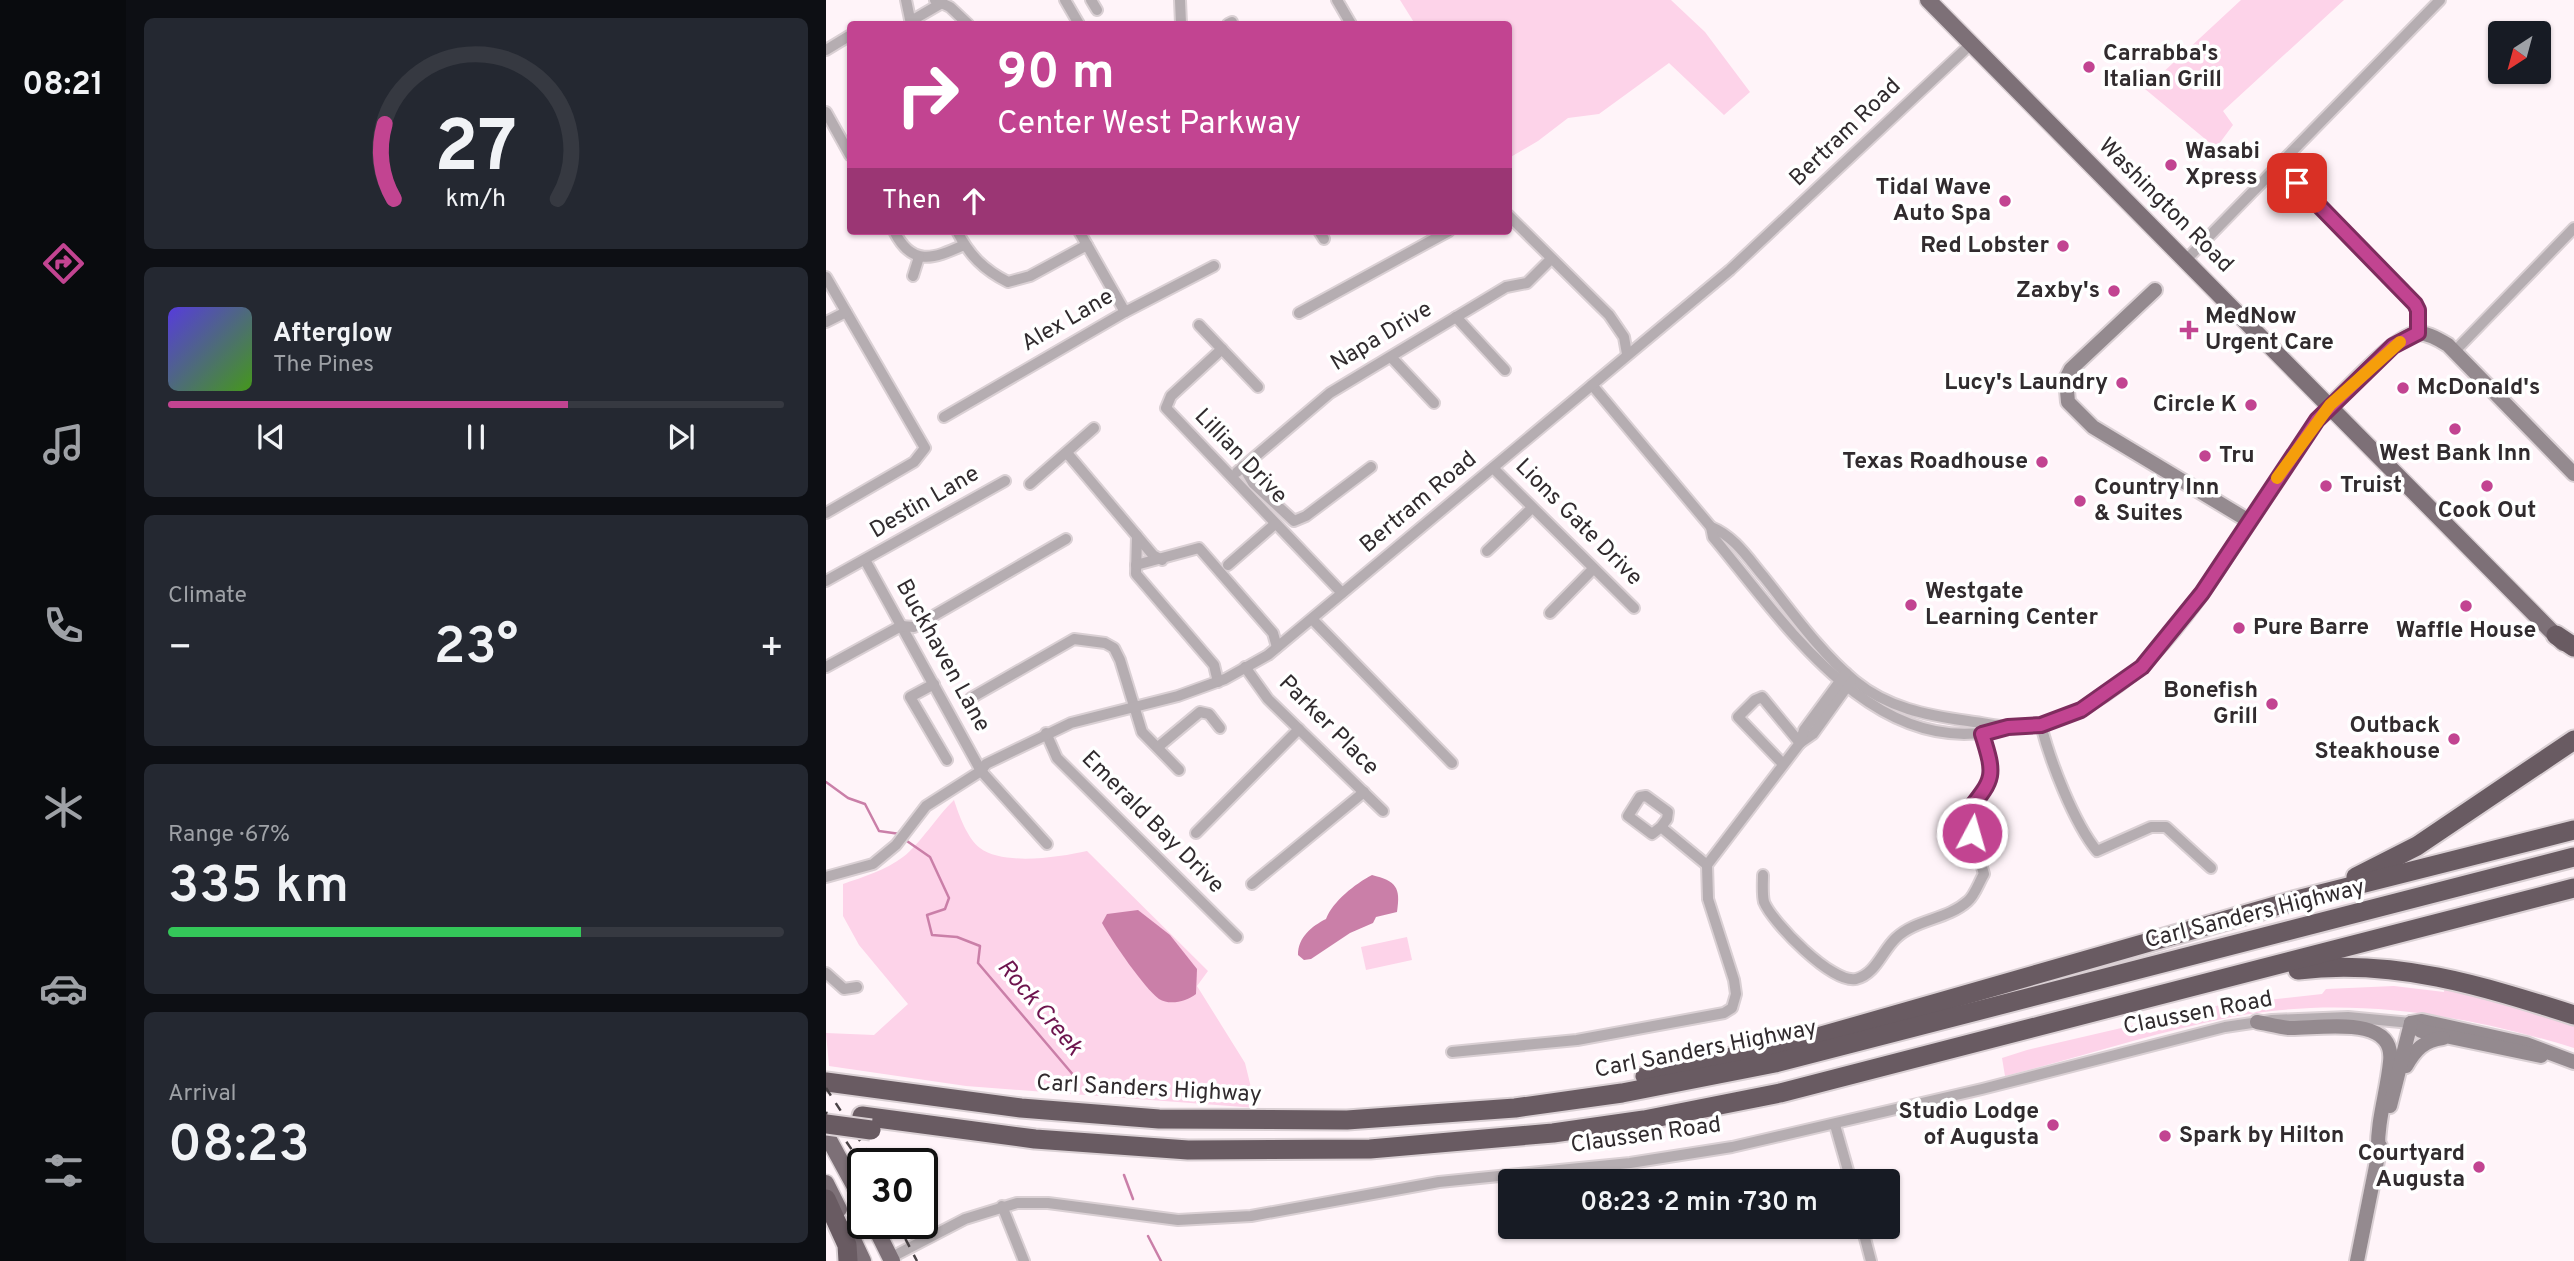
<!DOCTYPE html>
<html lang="en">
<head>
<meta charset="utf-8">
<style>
  :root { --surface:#171b24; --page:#242831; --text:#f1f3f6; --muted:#9ea1a6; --line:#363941; --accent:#c24491 }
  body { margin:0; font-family:Overpass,sans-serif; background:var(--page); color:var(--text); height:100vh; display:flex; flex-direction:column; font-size:26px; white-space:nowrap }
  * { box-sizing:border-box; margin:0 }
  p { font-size:23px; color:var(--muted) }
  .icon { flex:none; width:38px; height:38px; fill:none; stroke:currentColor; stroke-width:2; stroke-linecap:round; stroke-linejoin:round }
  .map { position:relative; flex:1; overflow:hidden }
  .details { display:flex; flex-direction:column; gap:18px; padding:18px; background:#0d0f14; width:700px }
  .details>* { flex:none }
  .hud { position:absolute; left:21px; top:21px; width:665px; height:214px; border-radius:7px; box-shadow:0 2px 5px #0004; background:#c24491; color:#fff; overflow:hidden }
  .needle { width:46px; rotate:216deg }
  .tools { position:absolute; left:1662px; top:21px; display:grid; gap:14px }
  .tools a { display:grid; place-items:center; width:63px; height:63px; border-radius:7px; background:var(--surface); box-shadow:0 2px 5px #0004; font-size:35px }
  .speed { position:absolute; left:21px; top:1148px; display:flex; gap:14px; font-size:35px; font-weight:700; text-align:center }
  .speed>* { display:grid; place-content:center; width:91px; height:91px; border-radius:50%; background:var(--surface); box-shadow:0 2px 5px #0004; line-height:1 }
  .speed .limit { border:4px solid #111; border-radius:10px; background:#fff; color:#111 }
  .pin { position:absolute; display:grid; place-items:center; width:60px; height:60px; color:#fff; margin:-30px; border-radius:14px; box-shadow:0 4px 10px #0006 }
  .me { position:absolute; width:77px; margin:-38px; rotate:6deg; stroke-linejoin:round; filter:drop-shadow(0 0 5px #0008) }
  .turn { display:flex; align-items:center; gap:24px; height:147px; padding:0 35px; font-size:32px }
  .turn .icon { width:91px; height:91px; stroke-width:2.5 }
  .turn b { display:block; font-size:49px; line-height:60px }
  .then { display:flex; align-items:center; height:66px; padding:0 35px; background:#0003; gap:14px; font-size:26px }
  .big { font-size:52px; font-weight:600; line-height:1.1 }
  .details .tile { flex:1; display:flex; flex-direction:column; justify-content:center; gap:10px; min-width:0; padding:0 24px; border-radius:10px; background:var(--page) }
  .details .dial { align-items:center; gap:0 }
  .dial svg { height:182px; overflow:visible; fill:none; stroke:var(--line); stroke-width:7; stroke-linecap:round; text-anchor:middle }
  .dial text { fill:var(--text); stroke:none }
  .song { display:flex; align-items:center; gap:21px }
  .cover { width:84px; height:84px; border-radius:10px; background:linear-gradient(135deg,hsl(250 70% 55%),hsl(100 70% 35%)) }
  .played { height:7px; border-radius:4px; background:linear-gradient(90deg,var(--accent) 65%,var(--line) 65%) }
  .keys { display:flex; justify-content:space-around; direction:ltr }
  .heat { display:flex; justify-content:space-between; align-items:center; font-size:38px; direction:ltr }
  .charge { height:10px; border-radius:5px; background:linear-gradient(90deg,#34c759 67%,var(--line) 0) }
  .trip { position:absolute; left:672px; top:1169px; width:402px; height:70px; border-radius:7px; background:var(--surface); box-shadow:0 2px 5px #0004; font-weight:600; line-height:70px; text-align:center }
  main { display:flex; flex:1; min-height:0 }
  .menu { display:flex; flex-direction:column; width:126px; justify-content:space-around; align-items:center; background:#090b0e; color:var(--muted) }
  .menu .icon { width:49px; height:49px }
  .menu .on { color:var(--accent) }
  .menu b { font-size:32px; color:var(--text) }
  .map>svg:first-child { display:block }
  .green { fill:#fdd3e9 }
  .water { fill:#ca7fa8 }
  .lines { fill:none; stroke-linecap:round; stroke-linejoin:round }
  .stream { stroke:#ca7fa8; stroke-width:2.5 }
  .street-casing { stroke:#dad0d4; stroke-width:14 }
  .secondary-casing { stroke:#dad0d4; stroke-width:18 }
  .primary-casing { stroke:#dad0d4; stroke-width:19 }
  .highway-casing { stroke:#dad0d4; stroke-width:23 }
  .street { stroke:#b5adb1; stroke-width:10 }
  .secondary { stroke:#948a8f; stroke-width:14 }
  .primary { stroke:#7d7077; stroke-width:16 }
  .highway { stroke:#695b62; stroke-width:19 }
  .rail { stroke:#4a4346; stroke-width:2.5; stroke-dasharray:9 9; stroke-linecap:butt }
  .highway-bridge-casing { stroke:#dad0d4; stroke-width:23; stroke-linecap:butt }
  .highway-bridge { stroke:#695b62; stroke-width:19 }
  .route-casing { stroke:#7e2c5e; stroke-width:18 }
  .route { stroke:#c24491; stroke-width:12 }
  .slow { stroke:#f59e0b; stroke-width:12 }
  .poi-dot { fill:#c24491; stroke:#fff; stroke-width:2.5 }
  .labels { text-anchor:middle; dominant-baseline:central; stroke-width:7; stroke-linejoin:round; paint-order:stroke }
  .poi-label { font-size:23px; font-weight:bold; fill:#312b2e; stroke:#fff; text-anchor:start }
  .street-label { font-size:23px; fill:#312b2e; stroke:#fff }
  .water-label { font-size:24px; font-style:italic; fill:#6d144e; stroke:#fff }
</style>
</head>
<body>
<main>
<nav class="menu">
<b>08:21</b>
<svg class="icon on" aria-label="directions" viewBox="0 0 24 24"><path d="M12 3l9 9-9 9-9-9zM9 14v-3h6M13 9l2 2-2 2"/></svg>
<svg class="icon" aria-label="music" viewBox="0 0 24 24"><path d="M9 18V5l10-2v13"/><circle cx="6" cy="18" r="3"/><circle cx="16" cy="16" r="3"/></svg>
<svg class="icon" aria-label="phone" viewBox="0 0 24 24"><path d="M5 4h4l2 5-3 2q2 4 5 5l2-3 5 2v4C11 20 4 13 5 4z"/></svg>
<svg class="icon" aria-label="climate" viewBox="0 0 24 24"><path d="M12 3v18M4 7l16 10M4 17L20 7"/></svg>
<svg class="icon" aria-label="car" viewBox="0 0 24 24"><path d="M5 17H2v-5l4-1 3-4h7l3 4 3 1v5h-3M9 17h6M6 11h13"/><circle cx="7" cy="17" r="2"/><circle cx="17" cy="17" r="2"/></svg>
<svg class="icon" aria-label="filters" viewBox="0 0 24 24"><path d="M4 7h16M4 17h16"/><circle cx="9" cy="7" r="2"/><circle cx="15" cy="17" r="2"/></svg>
</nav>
<section class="details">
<div class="tile dial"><svg viewBox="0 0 100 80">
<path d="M14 69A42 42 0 1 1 86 69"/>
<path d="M14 69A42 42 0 0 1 10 36" stroke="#c24491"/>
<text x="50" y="56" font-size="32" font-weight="700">27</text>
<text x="50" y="72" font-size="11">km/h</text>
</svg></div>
<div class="tile">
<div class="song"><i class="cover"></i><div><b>Afterglow</b><p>The Pines</p></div></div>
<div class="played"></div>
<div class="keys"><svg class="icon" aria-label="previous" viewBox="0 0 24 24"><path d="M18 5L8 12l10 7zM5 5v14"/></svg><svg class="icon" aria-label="pause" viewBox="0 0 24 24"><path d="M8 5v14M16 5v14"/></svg><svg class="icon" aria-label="next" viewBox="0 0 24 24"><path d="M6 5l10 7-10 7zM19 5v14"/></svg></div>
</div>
<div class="tile"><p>Climate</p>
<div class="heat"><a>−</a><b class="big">23°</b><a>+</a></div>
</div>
<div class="tile"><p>Range · 67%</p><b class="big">335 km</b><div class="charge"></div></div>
<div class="tile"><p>Arrival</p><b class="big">08:23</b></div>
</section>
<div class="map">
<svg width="1748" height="1261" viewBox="0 0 1748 1261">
  <rect width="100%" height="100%" fill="#fff4f9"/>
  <g class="green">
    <polygon points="574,0 845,0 879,32 924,92 898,115 843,63 773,114 742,118 712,141 683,158 682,24 589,24"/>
    <polygon points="1415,0 1518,0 1397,111 1407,125 1390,148 1319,89"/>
    <path d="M128 800C133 815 141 838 154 848 178 866 234 857 261 851L382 971 371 986 419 1063 430 1108 140 1086 3 1066 0 1033 48 1035 82 1004 33 945 17 916V884C37 877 60 870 77 857 94 844 111 816 128 800Z"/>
    <polygon points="581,937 586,960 540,970 535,947"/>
    <path d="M1619 983 1748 1021V1048C1637 1014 1522 995 1406 1017 1330 1032 1255 1057 1179 1076L1176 1058 1201 1050 1433 996 1442 1000 1496 994 1500 989 1568 986 1618 992Z"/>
  </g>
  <g class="water">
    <path d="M546 875C570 881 575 887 571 912L550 917 547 923 524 933 485 959 478 960 472 955C472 937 486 926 500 919 507 901 529 884 546 875Z"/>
    <path d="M312 910 344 935 371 969 370 994C361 1001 344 1006 333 999 318 988 286 941 276 923L281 914Z"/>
  </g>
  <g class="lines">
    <g class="stream">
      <polyline points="0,782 22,798 39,804 53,831 74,834"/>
      <polyline points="78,839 104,857 123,898 119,909 101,915 106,935 131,937 154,946 152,963 249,1077"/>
      <polyline points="298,1175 307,1199"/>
      <polyline points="322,1236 335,1261"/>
    </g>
    <g class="street-casing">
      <g id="street">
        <polyline points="80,0 85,24"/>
        <polyline points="109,0 124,7 142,24"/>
        <polyline points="239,0 253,24"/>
        <polyline points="265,0 271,10"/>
        <polyline points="354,0 355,24"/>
        <polyline points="511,0 525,24"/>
        <polyline points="85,21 116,3"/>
        <polyline points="402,24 406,22"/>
        <polyline points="0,50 23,36"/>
        <polyline points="0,112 24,155"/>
        <polyline points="1454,165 1589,304 1593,310 1592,333"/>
        <polyline points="682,215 783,315 798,337 801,354"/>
        <path d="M68 231C86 267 107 259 138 245"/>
        <path d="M131 231C143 255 158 270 182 282L204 276 261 245"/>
        <polyline points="253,231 299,312"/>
        <polyline points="493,231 498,239"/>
        <polyline points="1360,260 1614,0"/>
        <polyline points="87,276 93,257"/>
        <polyline points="0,277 99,448 88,462 0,513"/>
        <polyline points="473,313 623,231"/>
        <polyline points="630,317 679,370"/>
        <polyline points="0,322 20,312"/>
        <polyline points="373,325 432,387"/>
        <polyline points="396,349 345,396 340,408 516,593"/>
        <polyline points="1628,352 1748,228"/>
        <polyline points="565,357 608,403"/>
        <path d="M766 385 885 527C908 536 922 558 938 577 966 612 994 652 1029 681 1062 708 1100 715 1142 721 1165 724 1192 731 1215 725 1359 688 1416 508 1504 405"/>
        <polyline points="118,417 299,312 388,266"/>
        <polyline points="241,453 327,555 336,560"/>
        <polyline points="417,466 427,483 468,521 480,516 545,467"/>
        <polyline points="667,468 808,608"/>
        <polyline points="411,472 504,393 680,287 701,283 725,259"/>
        <polyline points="204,484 268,428"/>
        <path d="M885 527 887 537C957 621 1050 765 1179 728"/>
        <polyline points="311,536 310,574 388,665 392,682"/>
        <polyline points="661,551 706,508"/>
        <polyline points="39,560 155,771 221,844"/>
        <polyline points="310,565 373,548 447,633 451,647"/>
        <polyline points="402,565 449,524"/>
        <polyline points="0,581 179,481"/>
        <polyline points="724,613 767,569"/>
        <polyline points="486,619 626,763"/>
        <polyline points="0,667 75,626 88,627 240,539"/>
        <polyline points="419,667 442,699 557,811"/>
        <polyline points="108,684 84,697 121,760"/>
        <polyline points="145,698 248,639 279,643 288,648 294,660 316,732 353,770"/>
        <path d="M1215 725C1224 761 1248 823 1271 851L1325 827H1340L1385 868"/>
        <polyline points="220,733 231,758 411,937"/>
        <polyline points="974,743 987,734 1025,681"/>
        <polyline points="332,747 374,712 383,714 394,728"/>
        <polyline points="957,764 912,717 929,700 936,697 974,743"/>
        <polyline points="835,827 841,819 842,812 820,796 814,797 802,816 826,834 835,827 881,865"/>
        <polyline points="370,833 473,729"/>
        <path d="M937 875C937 883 936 894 938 902 946 922 1006 984 1030 979 1050 974 1056 951 1070 938 1090 919 1121 920 1142 901 1149 895 1153 882 1158 874L1140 814C1168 778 1170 778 1156 734"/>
        <polyline points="0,877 47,864 70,845 100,806 155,771 160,764 245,723 352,696 399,679 442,655 904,270 1145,44"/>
        <polyline points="426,884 538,792"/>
        <polyline points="0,973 18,989 31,987"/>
        <polyline points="626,1052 751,1040 898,1013 906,1008 910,994 908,980 882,899 881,865 974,743 978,730 1020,673"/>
        <polyline points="1009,1125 1025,1181"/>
        <polyline points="176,1206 198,1261"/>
        <polyline points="1036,1227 1045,1261"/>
        <polyline points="64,1258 139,1219 191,1203 222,1203 352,1220 425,1216 613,1182 804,1163 906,1147 1156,1089 1399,1027 1446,1020 1522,1017 1585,1023"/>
      </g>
    </g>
    <g class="secondary-casing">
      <g id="secondary">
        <polyline points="1329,290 1245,369 1240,379 1242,402 1267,427 1423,521"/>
        <path d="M1504 405C1522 389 1569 335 1592 333 1602 333 1614 340 1622 345L1748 474"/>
        <path d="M1431 1022C1442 1024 1453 1027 1463 1028 1492 1029 1570 1013 1564 1062 1561 1093 1551 1120 1552 1152"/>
        <polyline points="1585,1023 1596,1021 1700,1044 1748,1062"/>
        <polyline points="1585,1023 1595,1031 1715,1056"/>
        <path d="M1580 1066C1589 1050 1598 1040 1617 1038"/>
        <polyline points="1564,1106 1585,1023"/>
        <polyline points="1531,1261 1554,1146"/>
      </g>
    </g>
    <g class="primary-casing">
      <g id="primary">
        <polyline points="1102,0 1737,643"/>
        <polyline points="0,1134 37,1202"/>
        <polyline points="0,1183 13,1209"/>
        <polyline points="47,1223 66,1261"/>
        <polyline points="22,1229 37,1261"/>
      </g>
    </g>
    <g class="highway-casing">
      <g id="highway">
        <polyline points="1730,635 1748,647"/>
        <polyline points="1530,877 1591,846 1748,740"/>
        <path d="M1472 970C1568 958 1657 986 1748 1015"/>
        <polyline points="819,1076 978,1041 1467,901 1748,830"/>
        <polyline points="0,1082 195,1108 333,1119 521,1120 689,1108 796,1093 949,1063 1748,857"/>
        <polyline points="36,1116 209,1139 362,1150 544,1149 727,1133 818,1120 954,1093 1748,888"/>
        <polyline points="0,1199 21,1245 22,1261"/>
      </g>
    </g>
    <use href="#street" class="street"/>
    <use href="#secondary" class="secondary"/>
    <use href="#primary" class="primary"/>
    <use href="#highway" class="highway"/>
    <g class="rail">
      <polyline points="0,1088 49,1164"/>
      <polyline points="0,1112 37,1166"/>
      <polyline points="71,1223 91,1261"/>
    </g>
    <g class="highway-bridge-casing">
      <polyline id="highway-bridge" points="0,1124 45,1130"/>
    </g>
    <use href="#highway-bridge" class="highway-bridge"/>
  </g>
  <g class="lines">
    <g class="route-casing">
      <path id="route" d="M1146 833 1140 814C1168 778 1170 778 1156 734L1182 727 1215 725 1255 710 1316 667 1376 593 1491 420 1567 346 1592 333V310L1589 304 1471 183"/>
    </g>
    <use href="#route" class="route"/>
    <polyline class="slow" points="1451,478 1504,405 1574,342"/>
  </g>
  <g class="poi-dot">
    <circle cx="1263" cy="67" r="7"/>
    <circle cx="1345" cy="165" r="7"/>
    <circle cx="1179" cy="201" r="7"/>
    <circle cx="1237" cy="246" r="7"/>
    <circle cx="1288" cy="291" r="7"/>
    <path d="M1359.5 319.5h7v7h7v7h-7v7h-7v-7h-7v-7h7z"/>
    <circle cx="1296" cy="383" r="7"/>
    <circle cx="1577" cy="388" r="7"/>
    <circle cx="1425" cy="405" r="7"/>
    <circle cx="1629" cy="429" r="7"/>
    <circle cx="1379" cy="456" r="7"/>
    <circle cx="1216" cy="462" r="7"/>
    <circle cx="1500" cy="486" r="7"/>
    <circle cx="1661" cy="486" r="7"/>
    <circle cx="1254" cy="501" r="7"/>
    <circle cx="1085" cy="605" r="7"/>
    <circle cx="1640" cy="606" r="7"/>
    <circle cx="1413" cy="628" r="7"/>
    <circle cx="1446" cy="704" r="7"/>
    <circle cx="1628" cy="739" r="7"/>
    <circle cx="1227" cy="1125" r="7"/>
    <circle cx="1339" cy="1136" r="7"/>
    <circle cx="1653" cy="1167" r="7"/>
  </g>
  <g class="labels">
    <g class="poi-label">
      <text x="1277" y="54">Carrabba's<tspan x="1277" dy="26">Italian Grill</tspan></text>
      <text x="1359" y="152">Wasabi<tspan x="1359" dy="26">Xpress</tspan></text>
      <text x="1165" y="188" text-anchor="end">Tidal Wave<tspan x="1165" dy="26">Auto Spa</tspan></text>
      <text x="1223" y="246" text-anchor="end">Red Lobster</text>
      <text x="1274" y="291" text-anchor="end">Zaxby's</text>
      <text x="1379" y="317">MedNow<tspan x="1379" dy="26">Urgent Care</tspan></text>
      <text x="1282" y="383" text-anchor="end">Lucy's Laundry</text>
      <text x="1591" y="388">McDonald's</text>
      <text x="1411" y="405" text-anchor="end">Circle K</text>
      <text x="1629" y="454" text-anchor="middle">West Bank Inn</text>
      <text x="1393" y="456">Tru</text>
      <text x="1202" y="462" text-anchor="end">Texas Roadhouse</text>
      <text x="1514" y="486">Truist</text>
      <text x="1268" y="488">Country Inn<tspan x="1268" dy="26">&amp; Suites</tspan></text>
      <text x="1661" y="511" text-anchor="middle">Cook Out</text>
      <text x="1099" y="592">Westgate<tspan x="1099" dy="26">Learning Center</tspan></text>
      <text x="1427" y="628">Pure Barre</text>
      <text x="1640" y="631" text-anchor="middle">Waffle House</text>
      <text x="1432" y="691" text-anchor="end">Bonefish<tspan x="1432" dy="26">Grill</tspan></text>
      <text x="1614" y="726" text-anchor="end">Outback<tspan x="1614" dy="26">Steakhouse</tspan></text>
      <text x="1213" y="1112" text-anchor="end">Studio Lodge<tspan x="1213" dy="26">of Augusta</tspan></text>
      <text x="1353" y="1136">Spark by Hilton</text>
      <text x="1639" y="1154" text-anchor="end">Courtyard<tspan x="1639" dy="26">Augusta</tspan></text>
    </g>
    <g class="street-label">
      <text transform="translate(1020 133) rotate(-44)">Bertram Road</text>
      <text transform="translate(1339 206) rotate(45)">Washington Road</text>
      <text transform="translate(242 321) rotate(-30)">Alex Lane</text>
      <text transform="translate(556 337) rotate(-31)">Napa Drive</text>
      <text transform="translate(414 457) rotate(46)">Lillian Drive</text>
      <text transform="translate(99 503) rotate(-30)">Destin Lane</text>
      <text transform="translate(593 503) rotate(-40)">Bertram Road</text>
      <text transform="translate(752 523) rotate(45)">Lions Gate Drive</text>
      <text transform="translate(116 656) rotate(61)">Buckhaven Lane</text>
      <text transform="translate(502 726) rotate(45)">Parker Place</text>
      <text transform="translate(326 823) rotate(45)">Emerald Bay Drive</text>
      <text transform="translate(1429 915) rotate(-14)">Carl Sanders Highway</text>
      <text transform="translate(1372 1014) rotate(-11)">Claussen Road</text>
      <text transform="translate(880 1050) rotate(-11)">Carl Sanders Highway</text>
      <text transform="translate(323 1090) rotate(3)">Carl Sanders Highway</text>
      <text transform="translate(820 1136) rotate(-8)">Claussen Road</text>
    </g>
    <g class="water-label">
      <text transform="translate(213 1008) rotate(50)">Rock Creek</text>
    </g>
  </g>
</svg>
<div class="tools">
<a><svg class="needle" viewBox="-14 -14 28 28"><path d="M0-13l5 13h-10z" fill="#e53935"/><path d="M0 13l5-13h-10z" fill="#9ea1a6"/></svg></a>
</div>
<div class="speed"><div class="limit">30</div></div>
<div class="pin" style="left:1471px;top:183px;background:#d93025"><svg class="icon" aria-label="arrive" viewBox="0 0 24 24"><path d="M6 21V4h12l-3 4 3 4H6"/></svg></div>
<svg class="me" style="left:1146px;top:833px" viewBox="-20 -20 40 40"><circle r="17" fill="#c24491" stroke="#fff" stroke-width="3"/><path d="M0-11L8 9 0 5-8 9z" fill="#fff"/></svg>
<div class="trip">08:23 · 2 min · 730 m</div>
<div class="hud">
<div class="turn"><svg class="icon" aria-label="right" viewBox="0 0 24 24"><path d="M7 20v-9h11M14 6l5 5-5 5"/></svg><div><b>90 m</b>Center West Parkway</div></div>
<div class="then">Then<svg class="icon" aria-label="ahead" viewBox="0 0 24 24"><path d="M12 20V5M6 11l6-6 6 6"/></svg></div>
</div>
</div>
</main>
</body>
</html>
